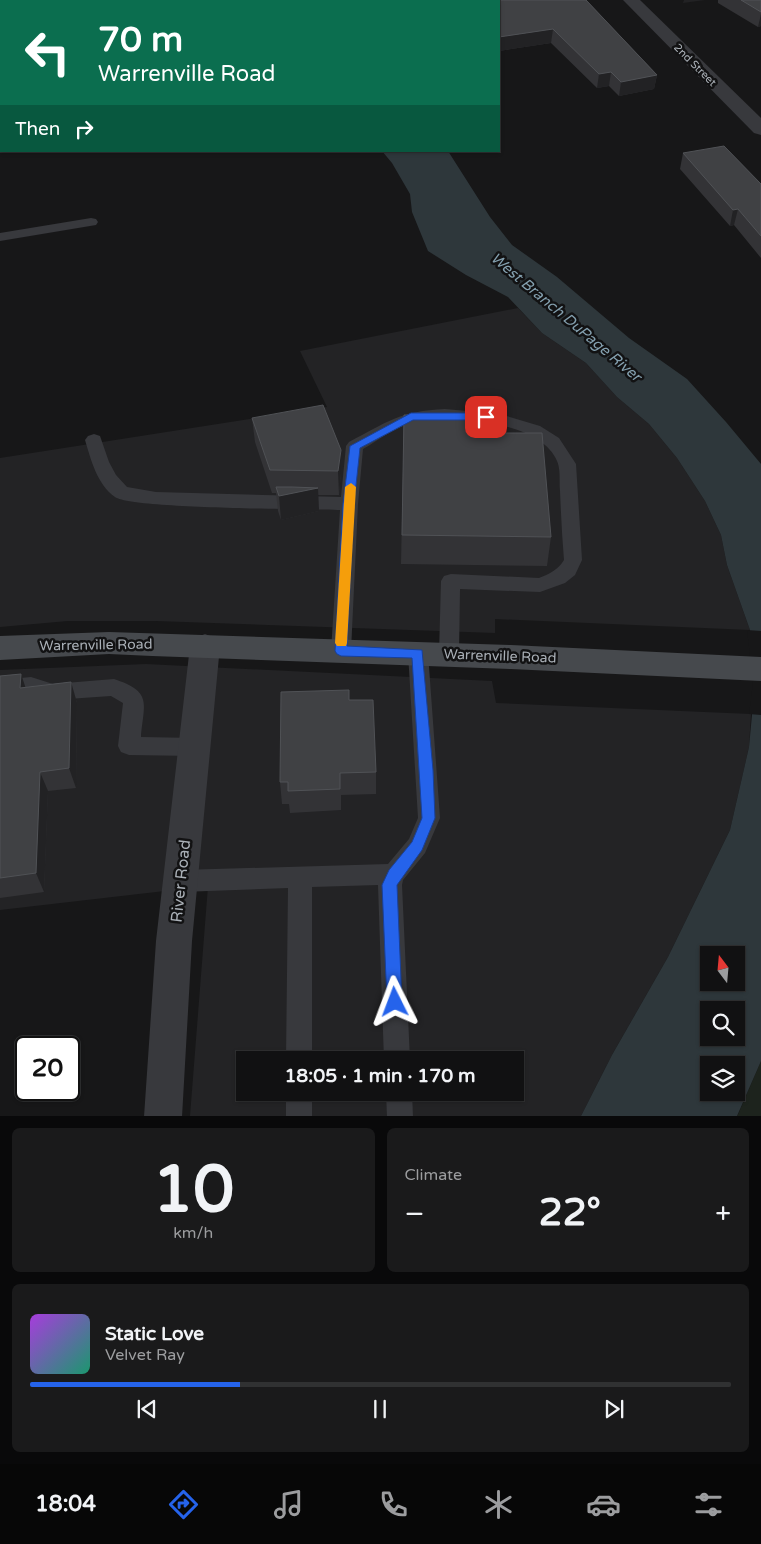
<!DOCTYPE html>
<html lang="en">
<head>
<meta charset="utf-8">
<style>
  :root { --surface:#111112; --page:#1a1a1b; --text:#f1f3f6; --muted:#9c9d9f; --line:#303132; --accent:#2563eb }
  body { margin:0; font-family:"Varela Round",sans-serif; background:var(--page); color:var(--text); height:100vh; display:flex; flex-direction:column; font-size:19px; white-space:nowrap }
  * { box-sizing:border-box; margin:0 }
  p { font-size:16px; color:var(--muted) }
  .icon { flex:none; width:28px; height:28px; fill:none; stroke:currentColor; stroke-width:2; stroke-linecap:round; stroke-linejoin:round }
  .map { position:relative; height:1116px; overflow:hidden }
  .side { display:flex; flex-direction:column; gap:12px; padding:12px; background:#09090a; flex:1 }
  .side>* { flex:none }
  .top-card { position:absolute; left:0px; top:0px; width:500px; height:152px; box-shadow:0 1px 4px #0004,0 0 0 1px var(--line); background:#0b6e4f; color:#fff; overflow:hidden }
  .needle { width:32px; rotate:344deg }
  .controls { position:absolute; left:700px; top:946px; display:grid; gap:10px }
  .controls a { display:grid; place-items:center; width:45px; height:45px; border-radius:0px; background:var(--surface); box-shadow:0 1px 4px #0004,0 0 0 1px var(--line); font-size:25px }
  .speed { position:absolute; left:15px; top:1036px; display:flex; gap:10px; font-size:25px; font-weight:700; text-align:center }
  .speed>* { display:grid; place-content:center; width:65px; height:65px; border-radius:50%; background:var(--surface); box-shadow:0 1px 4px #0004,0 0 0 1px var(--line); line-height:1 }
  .speed .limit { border:2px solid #111; border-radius:8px; background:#fff; color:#111 }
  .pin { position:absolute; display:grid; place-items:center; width:42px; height:42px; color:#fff; margin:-21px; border-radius:10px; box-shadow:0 2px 8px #0006 }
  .me { position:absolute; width:55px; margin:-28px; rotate:357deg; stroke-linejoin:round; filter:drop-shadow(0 0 4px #0008) }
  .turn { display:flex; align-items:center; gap:18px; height:105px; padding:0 15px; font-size:22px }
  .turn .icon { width:65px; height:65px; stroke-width:2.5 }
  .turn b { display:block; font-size:35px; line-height:42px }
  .then { display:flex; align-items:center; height:48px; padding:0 15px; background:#0003; gap:10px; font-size:19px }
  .big { font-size:38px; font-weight:800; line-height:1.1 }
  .side .tile { flex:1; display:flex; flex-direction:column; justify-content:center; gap:8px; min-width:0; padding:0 18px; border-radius:8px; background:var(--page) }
  .side .dial { align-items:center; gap:0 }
  .dial b { font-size:65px; line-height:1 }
  .song { display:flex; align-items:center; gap:15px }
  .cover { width:60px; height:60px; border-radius:8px; background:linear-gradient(135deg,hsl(280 70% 55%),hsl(160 70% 35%)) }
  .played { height:5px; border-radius:2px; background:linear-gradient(90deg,var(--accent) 30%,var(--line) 30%) }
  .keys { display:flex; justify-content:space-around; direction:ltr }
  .heat { display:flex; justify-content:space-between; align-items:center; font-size:28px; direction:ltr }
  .side .tiles { flex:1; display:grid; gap:12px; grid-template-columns:1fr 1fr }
  .tile:last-child { grid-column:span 2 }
  .trip { position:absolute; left:236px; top:1051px; width:288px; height:50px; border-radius:0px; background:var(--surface); box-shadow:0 1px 4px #0004,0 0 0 1px var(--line); font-weight:800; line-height:50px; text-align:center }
  .tabs { display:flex; height:80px; justify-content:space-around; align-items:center; background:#070707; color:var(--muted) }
  .tabs .icon { width:35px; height:35px }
  .tabs .selected { color:var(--accent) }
  .tabs b { font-size:22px; color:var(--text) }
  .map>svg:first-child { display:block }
  .built { fill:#232325; fill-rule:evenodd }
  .green { fill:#1d231d }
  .water { fill:#2e373b; fill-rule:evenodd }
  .pier { fill:#171718 }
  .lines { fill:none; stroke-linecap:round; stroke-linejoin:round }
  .service { fill:#38393d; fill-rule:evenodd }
  .minor { fill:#38393d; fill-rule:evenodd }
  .secondary { fill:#46494d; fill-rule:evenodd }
  .wall { fill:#333336 }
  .shaded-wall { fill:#222224 }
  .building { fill:#404144; stroke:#505256 }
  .route { fill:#2563eb; stroke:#184099 }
  .slow { fill:#f59e0b }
  .labels { text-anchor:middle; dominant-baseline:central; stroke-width:5; stroke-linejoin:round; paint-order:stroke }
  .far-street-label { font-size:11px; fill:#aab0b7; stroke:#121213 }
  .street-label { font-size:14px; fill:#aab0b7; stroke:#121213 }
  .water-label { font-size:15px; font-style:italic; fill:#84a0af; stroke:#121213 }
  .near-street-label { font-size:16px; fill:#aab0b7; stroke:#121213 }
</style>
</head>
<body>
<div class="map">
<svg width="761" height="1117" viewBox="0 0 761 1117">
  <rect width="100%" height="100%" fill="#171718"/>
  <g class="built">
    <polygon points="518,308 542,333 586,363 617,397 649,424 677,458 705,501 721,535 727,565 750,630 495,619 495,633 156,621 68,621 0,627 0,458 327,407 300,351"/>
    <path d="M146 664 492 681 496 703 751 714 749 747 730 830 668 957 612 1055 581 1116H190L208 886 0 910V670ZM245 1060H515V1092H245Z"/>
  </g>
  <polygon class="green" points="761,1061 761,1116 737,1117"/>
  <path class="water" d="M382 151H448L490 217 512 245 557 277 629 338 687 379 726 422 761 464V1061L737 1116H581L612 1055 668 957 730 830 749 747 755 683 750 630 727 565 721 535 705 501 677 458 649 424 617 397 586 363 542 333 508 297 466 275 428 251 412 212 410 194 392 163ZM709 955H736V982H709ZM709 1010H736V1038H709ZM709 1065H736V1092H709Z"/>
  <polygon class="pier" points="747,630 761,631 761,715 749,714 753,683"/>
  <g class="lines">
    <g class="service">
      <polygon points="91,218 96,219 98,222 96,225 0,241 0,233"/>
      <path d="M445 409 500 414 540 426 559 438 576 464 582 560 575 575 565 583 540 592 460 589 459 654 456 660 449 662 442 660 439 654 441 581 444 576 451 574 539 578C549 574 558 570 564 560 562 537 561 514 560 491 559 482 561 470 557 461 540 420 451 415 414 423 396 426 379 440 363 449L358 504 351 651 348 657 341 659 334 657 331 651 340 510C307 509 132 509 115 497 97 484 91 460 85 440L88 436 94 434 100 436 109 462 116 475 127 487 156 492 341 497 346 446 349 442C387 422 400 411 445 409Z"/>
      <polygon points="418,645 425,647 428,653 440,818 425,853 403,880 402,885 410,1060 384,1060 378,885 312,887 312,1060 286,1060 288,888 181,892 173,888 169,881 173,874 181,870 388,864 409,839 418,818 408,653 411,647"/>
      <path d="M31 677 53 684 114 679C153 692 144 703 141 737L195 738 203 741 206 747 203 753 195 756 129 755 121 752 118 746 123 703 111 696 53 700 31 693 0 696V680Z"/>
      <rect x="286" y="1092" width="26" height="25"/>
      <polygon points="386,1092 412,1092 413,1117 387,1117"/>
    </g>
    <g class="minor">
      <polygon points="623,0 640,0 761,118 761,135 754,133"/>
      <polygon points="205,634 215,638 220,646 192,941 182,1117 144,1117 156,941 190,646 195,638"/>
    </g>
    <polygon class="secondary" points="109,632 511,645 761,657 761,681 511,669 152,656 109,654 0,660 0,636"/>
  </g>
  <g class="wall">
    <polygon points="445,0 586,0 657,75 654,89 619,96 609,86 597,88 551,43 499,51 499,1 445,1"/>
    <polygon points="718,0 761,0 761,26 758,27 718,3"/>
    <polygon points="683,153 761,184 761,258 734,225 730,226 680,169"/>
    <polygon points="404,415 498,433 551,537 547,566 401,564"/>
    <polygon points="252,418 341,473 339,495 318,495 319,511 281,520 278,511 276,493 272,493 255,442"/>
    <polygon points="21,674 25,687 71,682 77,703 76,788 48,791 44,892 0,898 0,676"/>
    <polygon points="349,700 376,772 376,794 341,795 341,810 290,813 289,804 282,804 280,782"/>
  </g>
  <g class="shaded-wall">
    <polygon points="684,0 705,0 683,3"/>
    <polygon points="761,14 761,26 758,27"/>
    <polygon points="553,29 551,43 499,51 499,37"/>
    <polygon points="611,72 609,86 597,88 599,74"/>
    <polygon points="657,75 654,89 619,96 621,82"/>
    <polygon points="738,209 734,225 730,226 733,210"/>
    <polygon points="341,450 341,473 339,495 338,471"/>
    <polygon points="318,488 319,511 281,520 279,496"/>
    <polygon points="21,674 28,695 20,688"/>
    <polygon points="71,682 77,703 76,788 69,768"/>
    <polygon points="40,772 48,791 44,892 36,873"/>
  </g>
  <g class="building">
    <polygon points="452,0 586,0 657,75 621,82 611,72 599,74 553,29 499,37 499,1 453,1"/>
    <polygon points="741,0 761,0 761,12"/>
    <polygon points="724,146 761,184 761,236 738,209 733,210 683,153"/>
    <polygon points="323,405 341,450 338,471 270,470 252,418"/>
    <polygon points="404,415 497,416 498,433 542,433 551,537 402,535"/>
    <polygon points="276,487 292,487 318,488 279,496"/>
    <polygon points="21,674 20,688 71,682 69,768 40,772 36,873 0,878 0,676"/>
    <polygon points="349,690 349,700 373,700 376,772 340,773 340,789 288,791 288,782 280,782 281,692"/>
  </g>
  <polygon class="route" points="411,413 486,413 492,417 486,420 413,420 360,448 354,504 347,646 422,650 433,770 435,818 422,850 397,885 402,1002 400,1007 395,1009 389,1007 387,1002 382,885 389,870 412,842 422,818 412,658 341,656 337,654 335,651 343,504 350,446"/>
  <polygon class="slow" points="351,483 356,487 347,643 346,646 337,646 335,643 345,487"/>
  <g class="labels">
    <g class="far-street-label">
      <text transform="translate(695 65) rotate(45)">2nd Street</text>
    </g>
    <g class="street-label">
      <text transform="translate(96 645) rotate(-1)">Warrenville Road</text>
      <text transform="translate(500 656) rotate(2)">Warrenville Road</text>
    </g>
    <g class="water-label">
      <text transform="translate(566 317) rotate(40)">West Branch DuPage River</text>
    </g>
    <g class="near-street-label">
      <text transform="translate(181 881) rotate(-84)">River Road</text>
    </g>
  </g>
</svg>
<div class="controls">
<a><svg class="needle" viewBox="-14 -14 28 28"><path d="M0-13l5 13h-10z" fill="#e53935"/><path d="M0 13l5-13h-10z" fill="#9c9d9f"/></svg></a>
<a><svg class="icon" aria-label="search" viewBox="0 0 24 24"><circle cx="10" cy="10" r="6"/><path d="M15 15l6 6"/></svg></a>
<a><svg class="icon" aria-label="layers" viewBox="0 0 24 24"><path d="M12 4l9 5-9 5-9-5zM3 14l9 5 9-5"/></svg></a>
</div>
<div class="speed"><div class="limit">20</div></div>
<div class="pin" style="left:486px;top:417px;background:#d93025"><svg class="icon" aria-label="arrive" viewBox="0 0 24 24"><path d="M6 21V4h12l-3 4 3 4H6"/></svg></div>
<svg class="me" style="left:395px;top:1002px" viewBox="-20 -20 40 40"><path d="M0-17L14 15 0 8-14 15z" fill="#2563eb" stroke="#fff" stroke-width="4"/></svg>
<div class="trip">18:05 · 1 min · 170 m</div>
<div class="top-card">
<div class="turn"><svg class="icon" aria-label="left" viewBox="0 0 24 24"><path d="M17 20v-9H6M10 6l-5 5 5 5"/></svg><div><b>70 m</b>Warrenville Road</div></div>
<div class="then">Then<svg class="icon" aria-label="right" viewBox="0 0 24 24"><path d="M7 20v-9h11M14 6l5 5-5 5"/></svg></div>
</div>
</div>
<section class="side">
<div class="tiles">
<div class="tile dial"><b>10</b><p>km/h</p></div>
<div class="tile"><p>Climate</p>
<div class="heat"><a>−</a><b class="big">22°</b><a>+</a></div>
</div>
<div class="tile">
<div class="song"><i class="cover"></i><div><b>Static Love</b><p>Velvet Ray</p></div></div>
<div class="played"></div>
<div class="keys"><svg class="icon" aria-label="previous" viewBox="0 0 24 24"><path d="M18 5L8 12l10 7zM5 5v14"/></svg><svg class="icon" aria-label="pause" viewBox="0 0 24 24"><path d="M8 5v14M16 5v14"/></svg><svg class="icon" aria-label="next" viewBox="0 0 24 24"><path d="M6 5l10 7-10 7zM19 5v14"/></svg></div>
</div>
</div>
</section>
<nav class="tabs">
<b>18:04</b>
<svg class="icon selected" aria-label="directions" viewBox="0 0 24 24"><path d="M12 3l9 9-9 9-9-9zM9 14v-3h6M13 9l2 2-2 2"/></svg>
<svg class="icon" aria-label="music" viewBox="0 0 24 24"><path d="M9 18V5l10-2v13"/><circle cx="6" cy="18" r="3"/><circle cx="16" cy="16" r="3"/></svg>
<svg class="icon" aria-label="phone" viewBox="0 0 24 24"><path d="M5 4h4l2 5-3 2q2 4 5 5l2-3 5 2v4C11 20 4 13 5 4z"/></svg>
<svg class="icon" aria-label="climate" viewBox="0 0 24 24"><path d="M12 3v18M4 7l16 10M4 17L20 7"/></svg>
<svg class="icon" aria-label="car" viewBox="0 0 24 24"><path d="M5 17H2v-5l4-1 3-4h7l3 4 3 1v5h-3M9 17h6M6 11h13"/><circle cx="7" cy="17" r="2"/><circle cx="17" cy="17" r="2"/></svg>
<svg class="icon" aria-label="filters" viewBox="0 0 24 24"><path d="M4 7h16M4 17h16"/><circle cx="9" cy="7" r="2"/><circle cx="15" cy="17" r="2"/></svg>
</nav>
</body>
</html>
